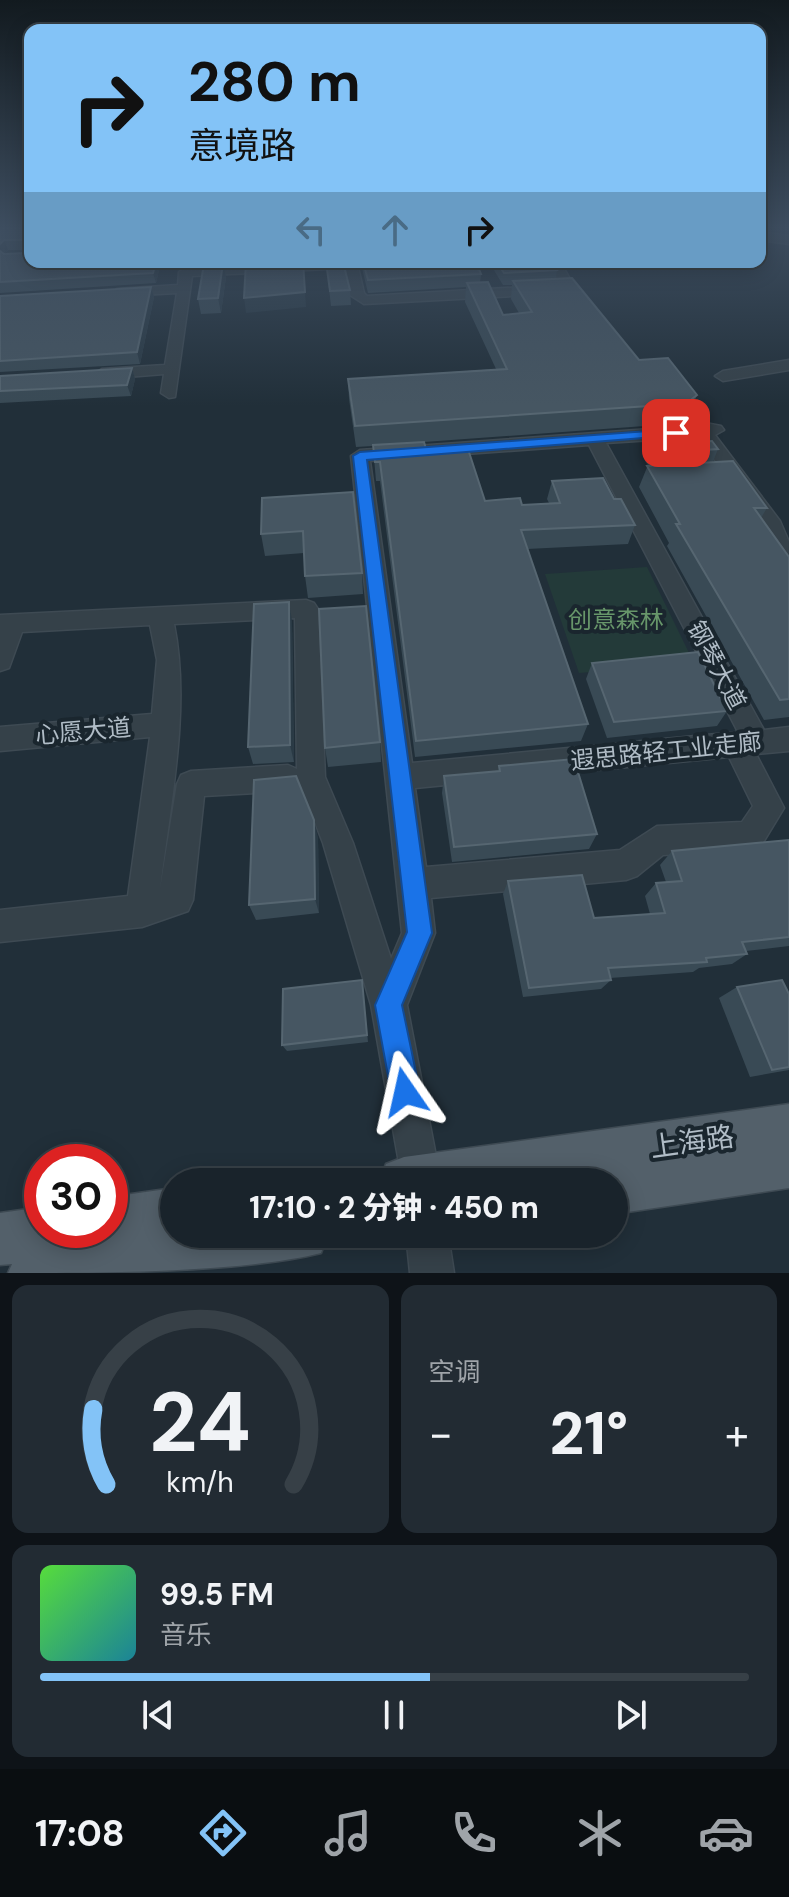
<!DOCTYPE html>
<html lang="zh">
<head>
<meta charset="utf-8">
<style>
  :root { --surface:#19232b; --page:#222b33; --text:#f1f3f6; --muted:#9fa4a9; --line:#374047; --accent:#83c3f7 }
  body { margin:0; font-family:"DM Sans","Noto Sans SC",sans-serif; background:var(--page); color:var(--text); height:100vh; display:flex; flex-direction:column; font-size:30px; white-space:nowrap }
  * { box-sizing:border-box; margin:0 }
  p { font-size:26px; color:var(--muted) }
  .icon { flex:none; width:44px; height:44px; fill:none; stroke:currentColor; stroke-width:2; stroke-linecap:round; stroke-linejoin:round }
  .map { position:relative; height:1273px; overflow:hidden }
  .sheet { display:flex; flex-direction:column; gap:12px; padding:12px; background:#0e1318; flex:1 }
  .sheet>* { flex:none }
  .banner { position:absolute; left:24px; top:24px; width:742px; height:244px; border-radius:16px; box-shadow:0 4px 20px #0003,0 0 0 2px var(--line); background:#83c3f7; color:#111; overflow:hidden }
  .speed { position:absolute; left:24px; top:1144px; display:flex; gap:16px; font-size:40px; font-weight:700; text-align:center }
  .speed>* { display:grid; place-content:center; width:104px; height:104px; border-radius:50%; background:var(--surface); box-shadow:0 4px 20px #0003,0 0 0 2px var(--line); line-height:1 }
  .speed .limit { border:12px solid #d22; background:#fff; color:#111 }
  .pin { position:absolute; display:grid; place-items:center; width:68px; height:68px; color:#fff; margin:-34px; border-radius:16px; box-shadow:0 4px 12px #0006 }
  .me { position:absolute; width:88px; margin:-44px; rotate:349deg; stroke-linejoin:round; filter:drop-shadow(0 0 6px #0008) }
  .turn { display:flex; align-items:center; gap:28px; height:168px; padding:0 32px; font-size:36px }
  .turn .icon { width:104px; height:104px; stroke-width:2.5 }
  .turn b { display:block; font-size:56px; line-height:68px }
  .lanes { display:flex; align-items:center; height:76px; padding:0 32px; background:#0003; justify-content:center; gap:40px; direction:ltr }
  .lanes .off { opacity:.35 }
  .big { font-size:60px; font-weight:800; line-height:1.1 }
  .sheet .widget { flex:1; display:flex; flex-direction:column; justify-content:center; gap:12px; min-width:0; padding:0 28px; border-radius:16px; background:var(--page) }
  .sheet .dial { align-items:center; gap:0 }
  .dial svg { height:208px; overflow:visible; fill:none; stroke:var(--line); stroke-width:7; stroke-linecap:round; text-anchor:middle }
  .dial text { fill:var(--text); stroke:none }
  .song { display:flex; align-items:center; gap:24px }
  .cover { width:96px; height:96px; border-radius:12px; background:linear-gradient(135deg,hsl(110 70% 55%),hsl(190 70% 35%)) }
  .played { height:8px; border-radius:4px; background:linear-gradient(90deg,var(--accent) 55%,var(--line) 55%) }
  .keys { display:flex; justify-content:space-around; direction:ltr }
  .heat { display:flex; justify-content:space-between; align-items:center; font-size:44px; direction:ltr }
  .sheet .tiles { flex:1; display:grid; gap:12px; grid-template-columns:1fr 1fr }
  .widget:last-child { grid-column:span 2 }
  .trip { position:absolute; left:160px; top:1168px; width:468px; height:80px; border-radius:40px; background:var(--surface); box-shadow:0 4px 20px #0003,0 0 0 2px var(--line); font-weight:800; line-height:80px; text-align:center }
  .dock { display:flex; height:128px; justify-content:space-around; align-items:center; background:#0a0e11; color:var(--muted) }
  .dock .icon { width:56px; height:56px }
  .dock .current { color:var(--accent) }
  .dock b { font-size:36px; color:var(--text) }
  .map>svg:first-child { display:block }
  .green { fill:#233a39 }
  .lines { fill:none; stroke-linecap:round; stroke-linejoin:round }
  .minor-casing { stroke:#3e4a53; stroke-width:3 }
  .major-casing { stroke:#3e4a53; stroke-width:3 }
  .minor { fill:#354149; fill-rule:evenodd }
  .major { fill:#53606a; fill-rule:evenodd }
  .wall { fill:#394a55; fill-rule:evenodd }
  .shaded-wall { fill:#2a3a45 }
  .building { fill:#465662; stroke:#566671; stroke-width:2 }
  .route { fill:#1a73e8; stroke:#114b97; stroke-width:2 }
  .labels { text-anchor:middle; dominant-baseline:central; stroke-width:8; stroke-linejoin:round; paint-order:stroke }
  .park-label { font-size:24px; fill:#67966a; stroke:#1a262e }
  .street-label { font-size:24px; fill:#b0bcc6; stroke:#1a262e }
  .near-street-label { font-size:28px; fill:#b0bcc6; stroke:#1a262e }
</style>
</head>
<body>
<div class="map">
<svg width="789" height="1273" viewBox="0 0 789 1273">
  <rect width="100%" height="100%" fill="#212f39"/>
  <polygon class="green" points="647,567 694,663 579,673 545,574"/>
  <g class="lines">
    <g class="minor-casing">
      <g id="minor">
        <polygon points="760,232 789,236 789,244 760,240"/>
        <polygon points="305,262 366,262 365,266 358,267 364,293 367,296 560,285 548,262 560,262 576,289 569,293 364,304 350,295 346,268 192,276 175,397 169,398 161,393 164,374 102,379 94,374 102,369 165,365 177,293 122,296 117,295 117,289 178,285 179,272 186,268"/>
        <polygon points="789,360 789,370 723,381 715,376 723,371"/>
        <path d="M700 422 721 426 724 430 715 435 780 521 789 542V577L781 574 778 569 760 522 698 437 606 443 764 730 789 727V751L756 754 784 808 761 846 750 850 663 855 637 876 626 880 431 898 435 933 407 1005 441 1182 402 1180 371 1005 323 843 300 784 288 791 204 796 193 900 188 911 142 927 0 942V910L128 896 150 737 0 751V727L152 714 157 660 150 625 22 632 9 668 0 671V615L306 600 314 603 318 609 325 777 353 843 391 959 402 933 351 456 360 450 692 426ZM589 445 738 732 412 763 370 461ZM295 618 297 769 288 765 191 771 181 775 177 784 160 889C170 805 191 707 174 624ZM729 757 753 806 742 822 657 826 620 850 426 867 415 788Z"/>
        <polygon points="406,1234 448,1234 454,1273 410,1273"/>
      </g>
    </g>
    <g class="major-casing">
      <g id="major">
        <polygon points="789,1104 789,1188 614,1214 614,1182 379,1182 386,1164 404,1157"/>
        <path d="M174 1188V1234H328L321 1253C241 1273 96 1273 8 1273L12 1264 0 1265V1213L42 1207V1230H110V1197Z"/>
      </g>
    </g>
    <use href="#minor" class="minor"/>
    <use href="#major" class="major"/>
  </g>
  <g class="wall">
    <path d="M0 228H30V262H161L156 283 0 293ZM8 250H27L26 253 4 254Z"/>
    <polygon points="207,262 227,262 223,263 226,277 221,313 201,314 198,299"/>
    <polygon points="326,262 350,290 351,305 331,306"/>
    <polygon points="361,262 476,262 481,274 480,283 503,315 519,313 511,299 512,285 503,285 489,262 552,262 557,270 556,279 639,360 697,395 686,423 424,442 426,449 485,501 522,505 549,503 547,499 552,481 614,499 635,525 628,544 527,549 588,724 581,741 415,757 380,481 376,481 373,446 356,447 349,399 348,379 496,369 465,302 466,287 368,293 362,268"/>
    <polygon points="151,287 154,297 140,364 0,372 0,296"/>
    <polygon points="132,368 135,379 131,396 0,403 0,376"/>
    <polygon points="651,444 718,449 713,462 767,508 761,518 789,557 789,717 764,720 667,546 669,543 639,487 648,465 645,461"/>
    <polygon points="262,498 362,573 363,594 308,598 305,576 304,553 265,556 261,534"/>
    <polygon points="292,621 294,762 253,764 248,747"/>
    <polygon points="592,663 727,711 717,726 607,738 586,679"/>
    <polygon points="380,742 381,762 328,767 325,748"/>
    <polygon points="499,766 597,834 589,849 452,862 442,793 444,776 498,771"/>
    <polygon points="318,837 319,913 256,920 249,905"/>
    <polygon points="789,840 789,946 746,951 747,954 732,964 699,968 693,972 610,978 611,980 601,989 523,997 503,894 508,881 594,918 650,914 645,896 656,883 666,882 660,865 672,851"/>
    <polygon points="737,987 789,994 789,1070 750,1077 719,998"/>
    <polygon points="363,989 368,1042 287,1051 282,1045"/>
  </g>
  <g class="shaded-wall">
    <polygon points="4,240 8,250 0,257 0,244"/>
    <polygon points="156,262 161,262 156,283 153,273"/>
    <polygon points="303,262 306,307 246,313 244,298"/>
    <polygon points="223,263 226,277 221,313 218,298"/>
    <polygon points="151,287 154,297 140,364 137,352"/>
    <polygon points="132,368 135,379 131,396 127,385"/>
    <polygon points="289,602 292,621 294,762 290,745"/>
    <polygon points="314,820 318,837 319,913 315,899"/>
  </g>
  <g class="building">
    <polygon points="0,228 30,228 30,262 156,262 153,273 0,282 0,251 4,254 26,253 28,240 4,240 0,244"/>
    <polygon points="246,262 303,262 305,292 244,298"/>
    <polygon points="326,262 343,262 350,290 330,291"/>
    <polygon points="363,262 476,262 481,274 368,280"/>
    <polygon points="497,262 552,262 557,270 504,273"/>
    <polygon points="223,263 218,298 198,299 204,264"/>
    <polygon points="572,278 639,360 668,358 697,395 692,399 693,403 355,426 348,379 507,369 467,283 488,282 503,315 532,312 513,281"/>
    <polygon points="151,287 137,352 0,361 0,296"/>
    <polygon points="132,368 127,385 0,391 0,376"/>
    <polygon points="712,441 718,449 656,453 651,444"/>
    <polygon points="424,442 426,449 467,446 485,501 520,498 522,505 560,503 552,481 603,478 614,499 621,499 635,525 521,530 588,724 416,741 380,462 375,462 373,445"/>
    <polygon points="733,461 767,508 754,508 789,557 789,699 780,700 676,524 680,524 647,466"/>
    <polygon points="353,492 362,573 305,576 303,531 261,534 262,498"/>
    <polygon points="289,602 290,745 248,747 254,604"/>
    <polygon points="366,606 380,742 325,748 319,609"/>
    <polygon points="698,652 727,711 614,722 592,663"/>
    <polygon points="574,759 597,834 454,847 444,776 500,771 499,766"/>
    <polygon points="296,776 314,820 315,899 249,905 254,780"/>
    <polygon points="789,840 789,937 742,942 747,954 706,958 707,962 608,968 611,980 529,988 508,881 582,875 594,918 665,913 656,883 682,881 672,851"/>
    <polygon points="362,980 367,1035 282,1045 283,989"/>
    <polygon points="782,980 789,994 789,1067 772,1070 737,987"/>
  </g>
  <linearGradient id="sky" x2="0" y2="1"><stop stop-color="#121a1f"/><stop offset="0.56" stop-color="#3d4d5f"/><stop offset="1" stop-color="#3d4d5f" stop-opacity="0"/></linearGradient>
  <rect width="789" height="406" fill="url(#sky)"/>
  <polygon class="route" points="676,429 681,430 681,435 367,460 432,933 402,1005 420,1092 415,1103 405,1107 395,1103 391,1092 375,1005 407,932 353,456 360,452"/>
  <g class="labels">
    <g class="park-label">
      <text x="616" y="619">创意森林</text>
    </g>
    <g class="street-label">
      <text transform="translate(717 665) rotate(62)">钢琴大道</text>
      <text transform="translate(83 731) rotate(-5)">心愿大道</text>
      <text transform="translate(666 751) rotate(-6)">遐思路轻工业走廊</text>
    </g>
    <g class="near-street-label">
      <text transform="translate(692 1142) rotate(-8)">上海路</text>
    </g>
  </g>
</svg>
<div class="speed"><div class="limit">30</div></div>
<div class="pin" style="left:676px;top:433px;background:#d93025"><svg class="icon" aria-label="arrive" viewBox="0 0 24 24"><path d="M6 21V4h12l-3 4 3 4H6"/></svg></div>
<svg class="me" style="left:405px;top:1092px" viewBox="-20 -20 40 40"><path d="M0-17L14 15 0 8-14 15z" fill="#1a73e8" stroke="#fff" stroke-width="4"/></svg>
<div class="trip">17:10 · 2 分钟 · 450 m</div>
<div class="banner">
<div class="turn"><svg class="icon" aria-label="right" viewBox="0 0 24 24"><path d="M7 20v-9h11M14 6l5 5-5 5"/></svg><div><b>280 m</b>意境路</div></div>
<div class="lanes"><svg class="icon off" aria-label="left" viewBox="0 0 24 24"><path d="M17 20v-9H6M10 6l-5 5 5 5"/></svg><svg class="icon off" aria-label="ahead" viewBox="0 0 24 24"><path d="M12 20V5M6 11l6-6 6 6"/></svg><svg class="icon" aria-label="right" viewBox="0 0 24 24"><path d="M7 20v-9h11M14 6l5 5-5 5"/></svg></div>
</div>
</div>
<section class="sheet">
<div class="tiles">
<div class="widget dial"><svg viewBox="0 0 100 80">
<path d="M14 69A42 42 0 1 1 86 69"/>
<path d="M14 69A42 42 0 0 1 9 40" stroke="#83c3f7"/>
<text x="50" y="56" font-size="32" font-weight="700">24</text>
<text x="50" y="72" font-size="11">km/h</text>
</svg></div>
<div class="widget"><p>空调</p>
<div class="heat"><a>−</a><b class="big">21°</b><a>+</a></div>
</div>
<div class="widget">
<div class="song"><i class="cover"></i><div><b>99.5 FM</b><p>音乐</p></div></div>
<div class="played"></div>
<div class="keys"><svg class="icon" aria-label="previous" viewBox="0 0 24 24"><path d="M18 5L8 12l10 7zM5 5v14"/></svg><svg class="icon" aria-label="pause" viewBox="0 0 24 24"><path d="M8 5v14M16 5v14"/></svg><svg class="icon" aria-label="next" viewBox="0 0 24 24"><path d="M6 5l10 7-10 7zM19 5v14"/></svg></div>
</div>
</div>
</section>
<nav class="dock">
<b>17:08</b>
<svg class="icon current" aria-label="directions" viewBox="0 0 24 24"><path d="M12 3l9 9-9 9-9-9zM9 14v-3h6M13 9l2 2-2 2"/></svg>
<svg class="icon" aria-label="music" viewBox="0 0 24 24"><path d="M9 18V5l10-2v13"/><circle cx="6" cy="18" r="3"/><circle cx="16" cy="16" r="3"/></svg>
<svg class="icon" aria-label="phone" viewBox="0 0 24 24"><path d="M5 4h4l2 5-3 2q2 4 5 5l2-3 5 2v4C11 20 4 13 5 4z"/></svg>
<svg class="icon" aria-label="climate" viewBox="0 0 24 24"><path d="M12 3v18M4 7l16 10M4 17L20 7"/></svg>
<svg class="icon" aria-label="car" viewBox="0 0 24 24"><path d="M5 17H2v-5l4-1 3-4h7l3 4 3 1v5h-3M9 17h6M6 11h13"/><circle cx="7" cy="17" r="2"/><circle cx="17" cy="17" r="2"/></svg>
</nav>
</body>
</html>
